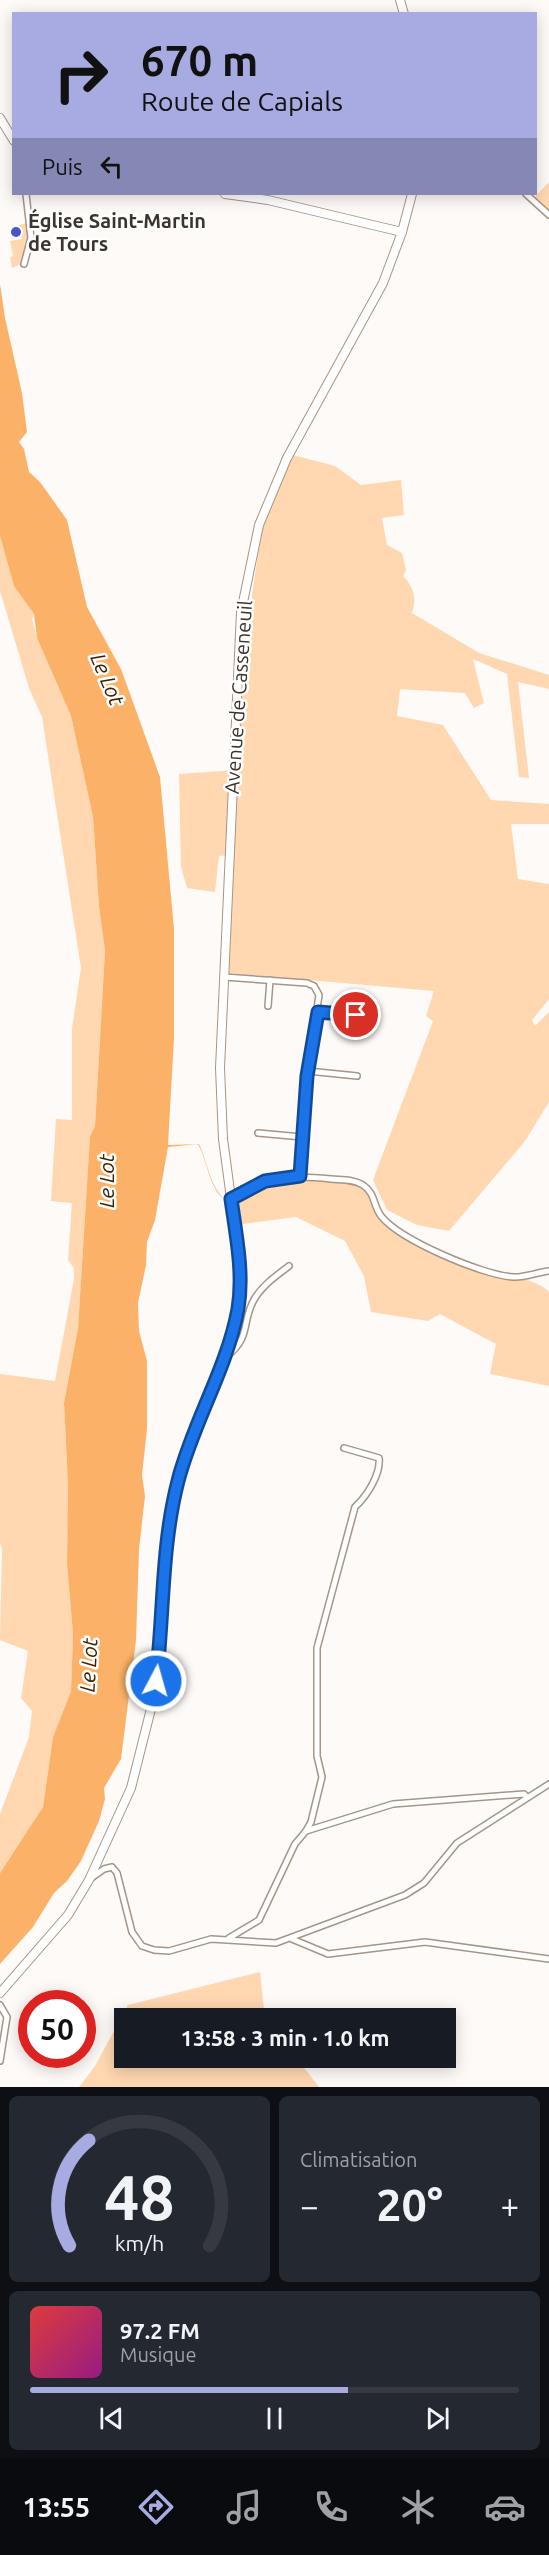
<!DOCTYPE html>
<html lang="fr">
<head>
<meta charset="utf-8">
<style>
  :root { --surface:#171b24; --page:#242831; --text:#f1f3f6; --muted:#9ea1a6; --line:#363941; --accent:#a7abe2 }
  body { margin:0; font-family:Ubuntu,sans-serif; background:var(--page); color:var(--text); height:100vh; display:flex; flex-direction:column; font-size:22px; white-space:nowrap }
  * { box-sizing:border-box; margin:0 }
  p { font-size:20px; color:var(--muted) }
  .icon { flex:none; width:33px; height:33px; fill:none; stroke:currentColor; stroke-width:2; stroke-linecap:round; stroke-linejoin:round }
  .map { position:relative; height:2087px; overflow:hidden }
  .sheet { display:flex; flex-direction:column; gap:9px; padding:9px; background:#0d0f14; flex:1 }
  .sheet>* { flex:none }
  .guide { position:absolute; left:12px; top:12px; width:525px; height:183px; border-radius:0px; box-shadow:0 3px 15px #0003; background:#a7abe2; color:#111; overflow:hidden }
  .speed { position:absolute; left:18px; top:1990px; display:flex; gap:12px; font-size:30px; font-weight:700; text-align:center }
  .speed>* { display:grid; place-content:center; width:78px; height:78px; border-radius:50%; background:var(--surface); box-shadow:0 3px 15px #0003; line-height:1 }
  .speed .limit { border:9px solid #d22; background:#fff; color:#111 }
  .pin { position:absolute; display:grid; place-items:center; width:51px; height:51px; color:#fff; margin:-26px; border:3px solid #fff; border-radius:50%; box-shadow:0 2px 6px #0007 }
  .me { position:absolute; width:66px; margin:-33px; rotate:6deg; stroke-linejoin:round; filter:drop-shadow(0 0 4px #0008) }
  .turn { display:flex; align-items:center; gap:21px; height:126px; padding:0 30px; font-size:27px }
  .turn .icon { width:78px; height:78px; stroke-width:2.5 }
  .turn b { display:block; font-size:42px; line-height:51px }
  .then { display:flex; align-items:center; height:57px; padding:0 30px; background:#0003; gap:12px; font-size:22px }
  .big { font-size:45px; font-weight:700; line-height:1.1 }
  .sheet .card { flex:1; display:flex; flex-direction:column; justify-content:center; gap:9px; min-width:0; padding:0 21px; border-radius:9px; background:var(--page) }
  .sheet .dial { align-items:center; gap:0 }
  .dial svg { height:156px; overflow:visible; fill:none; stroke:var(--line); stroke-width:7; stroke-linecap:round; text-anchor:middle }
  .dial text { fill:var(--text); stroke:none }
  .song { display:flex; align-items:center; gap:18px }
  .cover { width:72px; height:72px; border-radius:9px; background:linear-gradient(135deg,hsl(0 70% 55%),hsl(310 70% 35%)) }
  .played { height:6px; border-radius:3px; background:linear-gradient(90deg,var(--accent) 65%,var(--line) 65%) }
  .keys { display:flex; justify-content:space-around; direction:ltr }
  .heat { display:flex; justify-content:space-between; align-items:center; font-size:33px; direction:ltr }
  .sheet .tiles { flex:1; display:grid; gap:9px; grid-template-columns:1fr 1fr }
  .card:last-child { grid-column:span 2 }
  .trip { position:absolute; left:114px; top:2008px; width:342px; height:60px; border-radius:0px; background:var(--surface); box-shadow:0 3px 15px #0003; font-weight:700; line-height:60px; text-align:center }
  .tabs { display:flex; height:96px; justify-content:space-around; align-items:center; background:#090b0e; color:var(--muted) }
  .tabs .icon { width:42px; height:42px }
  .tabs .on { color:var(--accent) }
  .tabs b { font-size:27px; color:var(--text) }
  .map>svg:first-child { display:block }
  .green { fill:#ffd7b1 }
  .water { fill:#fbb268 }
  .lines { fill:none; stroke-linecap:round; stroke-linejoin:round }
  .street-casing { stroke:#a79585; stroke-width:8 }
  .secondary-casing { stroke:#a79585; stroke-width:10 }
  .street { stroke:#fff; stroke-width:5 }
  .secondary { stroke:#fff; stroke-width:8 }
  .route-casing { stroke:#114b97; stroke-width:15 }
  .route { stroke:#1a73e8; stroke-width:10 }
  .poi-dot { fill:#4c54ca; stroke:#fff; stroke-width:2 }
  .labels { text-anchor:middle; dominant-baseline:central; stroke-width:5; stroke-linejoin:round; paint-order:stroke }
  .poi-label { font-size:20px; font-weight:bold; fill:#3c352e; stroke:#fff; text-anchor:start }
  .street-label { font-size:20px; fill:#3c352e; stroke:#fff }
  .water-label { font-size:21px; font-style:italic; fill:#3e2201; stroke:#fff }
</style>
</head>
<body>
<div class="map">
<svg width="549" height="2087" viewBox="0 0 549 2087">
  <rect width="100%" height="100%" fill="#fefaf7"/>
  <g class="green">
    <polygon points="549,182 549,218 530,202"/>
    <polygon points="27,223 29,239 21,264 12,268 10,257 13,256 10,241 22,239 19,225"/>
    <path d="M293 455 335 466 361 485 401 480 404 515 382 518 387 545 402 553 406 570 403 576C414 587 417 599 412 613L479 653 549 675V689L518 682 529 778 519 777 507 674 473 659 484 703 474 708 465 693 400 689 397 716 443 725 491 800 549 804V824H511L518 879 549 884V999L532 1020 535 1026 549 1012V1102L525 1141 449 1231 417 1225 387 1210 373 1180 433 1021 426 1016 434 991 228 973 232 855 219 856 215 892 187 888 181 867 179 774 237 770 243 658 262 527Z"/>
    <polygon points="0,536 14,586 34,614 32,619 37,638 71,716 93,817 99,906 105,951 95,1126 90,1136 78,1328 64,1403 68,1484 67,1564 73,1634 71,1691 53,1737 43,1807 0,1873 0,1814 29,1737 32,1711 21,1698 28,1651 0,1640 2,1548 0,1543 0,1374 55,1381 74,1279 74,1268 68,1260 72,1203 51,1201 56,1119 72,1120 72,1029 81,968 42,717 29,688 0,591"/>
    <path d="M280 1177C302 1178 333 1176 353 1181 377 1187 371 1207 384 1218 408 1238 438 1255 467 1266 488 1274 534 1275 549 1292V1386L490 1374 496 1344 440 1314 428 1321 371 1312 364 1276 345 1241 296 1217 234 1225 231 1199Z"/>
    <polygon points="260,1972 265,2019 124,2019 124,2058 291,2058 305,2069 319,2087 79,2087 95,2066 128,2005"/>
  </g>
  <path class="water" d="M0 284 5 318 22 393 27 432 19 442 24 449 29 472 40 482 67 520 87 607 121 669 160 777 174 929V1038L168 1145 199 1144C207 1161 210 1186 224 1199 210 1190 207 1160 198 1144L168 1147 155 1220 147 1242 146 1265 138 1303 139 1331 147 1361V1429L142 1475 145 1496 139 1549 136 1640 121 1759 104 1788 105 1799 99 1821 81 1861 67 1881 54 1893 33 1927 0 1964V1873L43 1807 53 1737 71 1691 73 1634 67 1564 68 1484 64 1403 78 1328 90 1136 95 1126 105 951 99 906 93 817 71 716 37 638 34 614 14 586 0 536Z"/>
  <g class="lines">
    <g class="street-casing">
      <g id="street">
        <polyline points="526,194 549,215"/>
        <polyline points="24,264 31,238 26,194"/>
        <polyline points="224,977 307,983 314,986 319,995 307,1076 300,1176"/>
        <polyline points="268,1006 270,980"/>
        <polyline points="318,1012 374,1017"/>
        <polyline points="308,1071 357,1076"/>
        <polyline points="258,1133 302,1137"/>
        <path d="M231 1199C273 1177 284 1174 331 1179 342 1180 353 1179 363 1185 375 1193 373 1205 381 1216 400 1240 482 1275 513 1277 524 1278 538 1272 549 1271"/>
        <path d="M227 1356C252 1337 241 1320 255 1298 263 1285 277 1275 289 1266"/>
        <path d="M306 1831 311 1822 322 1777 317 1756V1648L355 1507C367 1496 381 1474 379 1458L344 1448"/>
        <polyline points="90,1879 104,1869 112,1867 117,1873 132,1932 142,1946 154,1950 169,1951 211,1939 276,1943 405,1895 424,1883 457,1843 549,1784"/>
        <polyline points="229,1938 259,1920 295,1844 306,1831 393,1804 524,1794 527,1797"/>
        <polyline points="292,1939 328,1954 425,1942 549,1959"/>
        <polyline points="0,2005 7,2017 0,2061"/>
      </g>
    </g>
    <g class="secondary-casing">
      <g id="secondary">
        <polyline points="400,0 404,14"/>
        <polyline points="0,118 14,141"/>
        <polyline points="225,194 268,200 402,232"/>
        <polyline points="0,1993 68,1915 89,1880 131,1788 154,1697 160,1649 164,1555 178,1480 226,1357 238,1307 240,1265 223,1139 220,1068 241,612 259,525 287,458 383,283 402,232 412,194"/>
      </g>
    </g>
    <use href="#street" class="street"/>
    <use href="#secondary" class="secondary"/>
  </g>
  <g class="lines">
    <g class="route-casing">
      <path id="route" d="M156 1681C164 1614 161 1547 178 1481 193 1422 227 1369 238 1309 244 1273 236 1235 231 1199L265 1181 300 1176 307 1076 318 1012 356 1015"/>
    </g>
    <use href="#route" class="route"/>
  </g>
  <circle class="poi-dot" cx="16" cy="232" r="6"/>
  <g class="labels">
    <g class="poi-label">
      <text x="28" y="220">Église Saint-Martin<tspan x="28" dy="23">de Tours</tspan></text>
    </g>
    <g class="street-label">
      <text transform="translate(238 697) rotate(-86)">Avenue de Casseneuil</text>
    </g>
    <g class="water-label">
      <text transform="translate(108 679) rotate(67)">Le Lot</text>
      <text transform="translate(106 1181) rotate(-90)">Le Lot</text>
      <text transform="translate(88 1665) rotate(-87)">Le Lot</text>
    </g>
  </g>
</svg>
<div class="speed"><div class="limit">50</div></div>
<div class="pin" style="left:356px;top:1015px;background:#d93025"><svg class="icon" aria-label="arrive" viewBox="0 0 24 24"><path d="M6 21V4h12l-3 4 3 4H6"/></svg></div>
<svg class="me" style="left:156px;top:1681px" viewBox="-20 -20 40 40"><circle r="17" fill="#1a73e8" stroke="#fff" stroke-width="3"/><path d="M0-11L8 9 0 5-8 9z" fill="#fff"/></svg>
<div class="trip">13:58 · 3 min · 1.0 km</div>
<div class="guide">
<div class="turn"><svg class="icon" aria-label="right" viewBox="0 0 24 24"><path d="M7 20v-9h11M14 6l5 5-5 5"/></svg><div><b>670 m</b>Route de Capials</div></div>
<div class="then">Puis<svg class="icon" aria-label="left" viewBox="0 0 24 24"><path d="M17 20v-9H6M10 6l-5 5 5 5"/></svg></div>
</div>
</div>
<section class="sheet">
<div class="tiles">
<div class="card dial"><svg viewBox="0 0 100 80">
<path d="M14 69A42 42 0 1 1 86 69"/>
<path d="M14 69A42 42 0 0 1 24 15" stroke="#a7abe2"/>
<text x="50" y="56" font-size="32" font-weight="700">48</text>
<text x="50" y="72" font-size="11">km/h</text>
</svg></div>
<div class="card"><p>Climatisation</p>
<div class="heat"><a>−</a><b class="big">20°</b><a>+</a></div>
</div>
<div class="card">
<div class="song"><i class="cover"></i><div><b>97.2 FM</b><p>Musique</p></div></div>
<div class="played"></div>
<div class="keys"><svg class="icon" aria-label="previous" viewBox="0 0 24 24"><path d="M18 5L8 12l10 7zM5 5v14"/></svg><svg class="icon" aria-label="pause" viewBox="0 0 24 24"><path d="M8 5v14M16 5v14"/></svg><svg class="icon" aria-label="next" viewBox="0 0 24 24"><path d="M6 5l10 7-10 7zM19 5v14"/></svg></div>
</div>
</div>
</section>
<nav class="tabs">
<b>13:55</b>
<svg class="icon on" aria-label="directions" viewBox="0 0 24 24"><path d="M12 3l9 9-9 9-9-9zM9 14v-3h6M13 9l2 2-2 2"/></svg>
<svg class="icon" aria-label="music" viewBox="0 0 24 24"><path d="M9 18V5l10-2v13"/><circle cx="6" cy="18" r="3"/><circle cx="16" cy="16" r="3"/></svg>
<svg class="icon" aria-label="phone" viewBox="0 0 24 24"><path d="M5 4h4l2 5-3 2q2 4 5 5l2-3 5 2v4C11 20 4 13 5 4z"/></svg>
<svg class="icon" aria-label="climate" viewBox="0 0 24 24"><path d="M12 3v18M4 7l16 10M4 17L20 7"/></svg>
<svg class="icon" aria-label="car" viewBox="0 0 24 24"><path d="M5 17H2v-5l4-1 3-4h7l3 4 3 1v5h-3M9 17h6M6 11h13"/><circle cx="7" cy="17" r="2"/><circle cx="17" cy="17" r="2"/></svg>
</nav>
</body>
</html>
